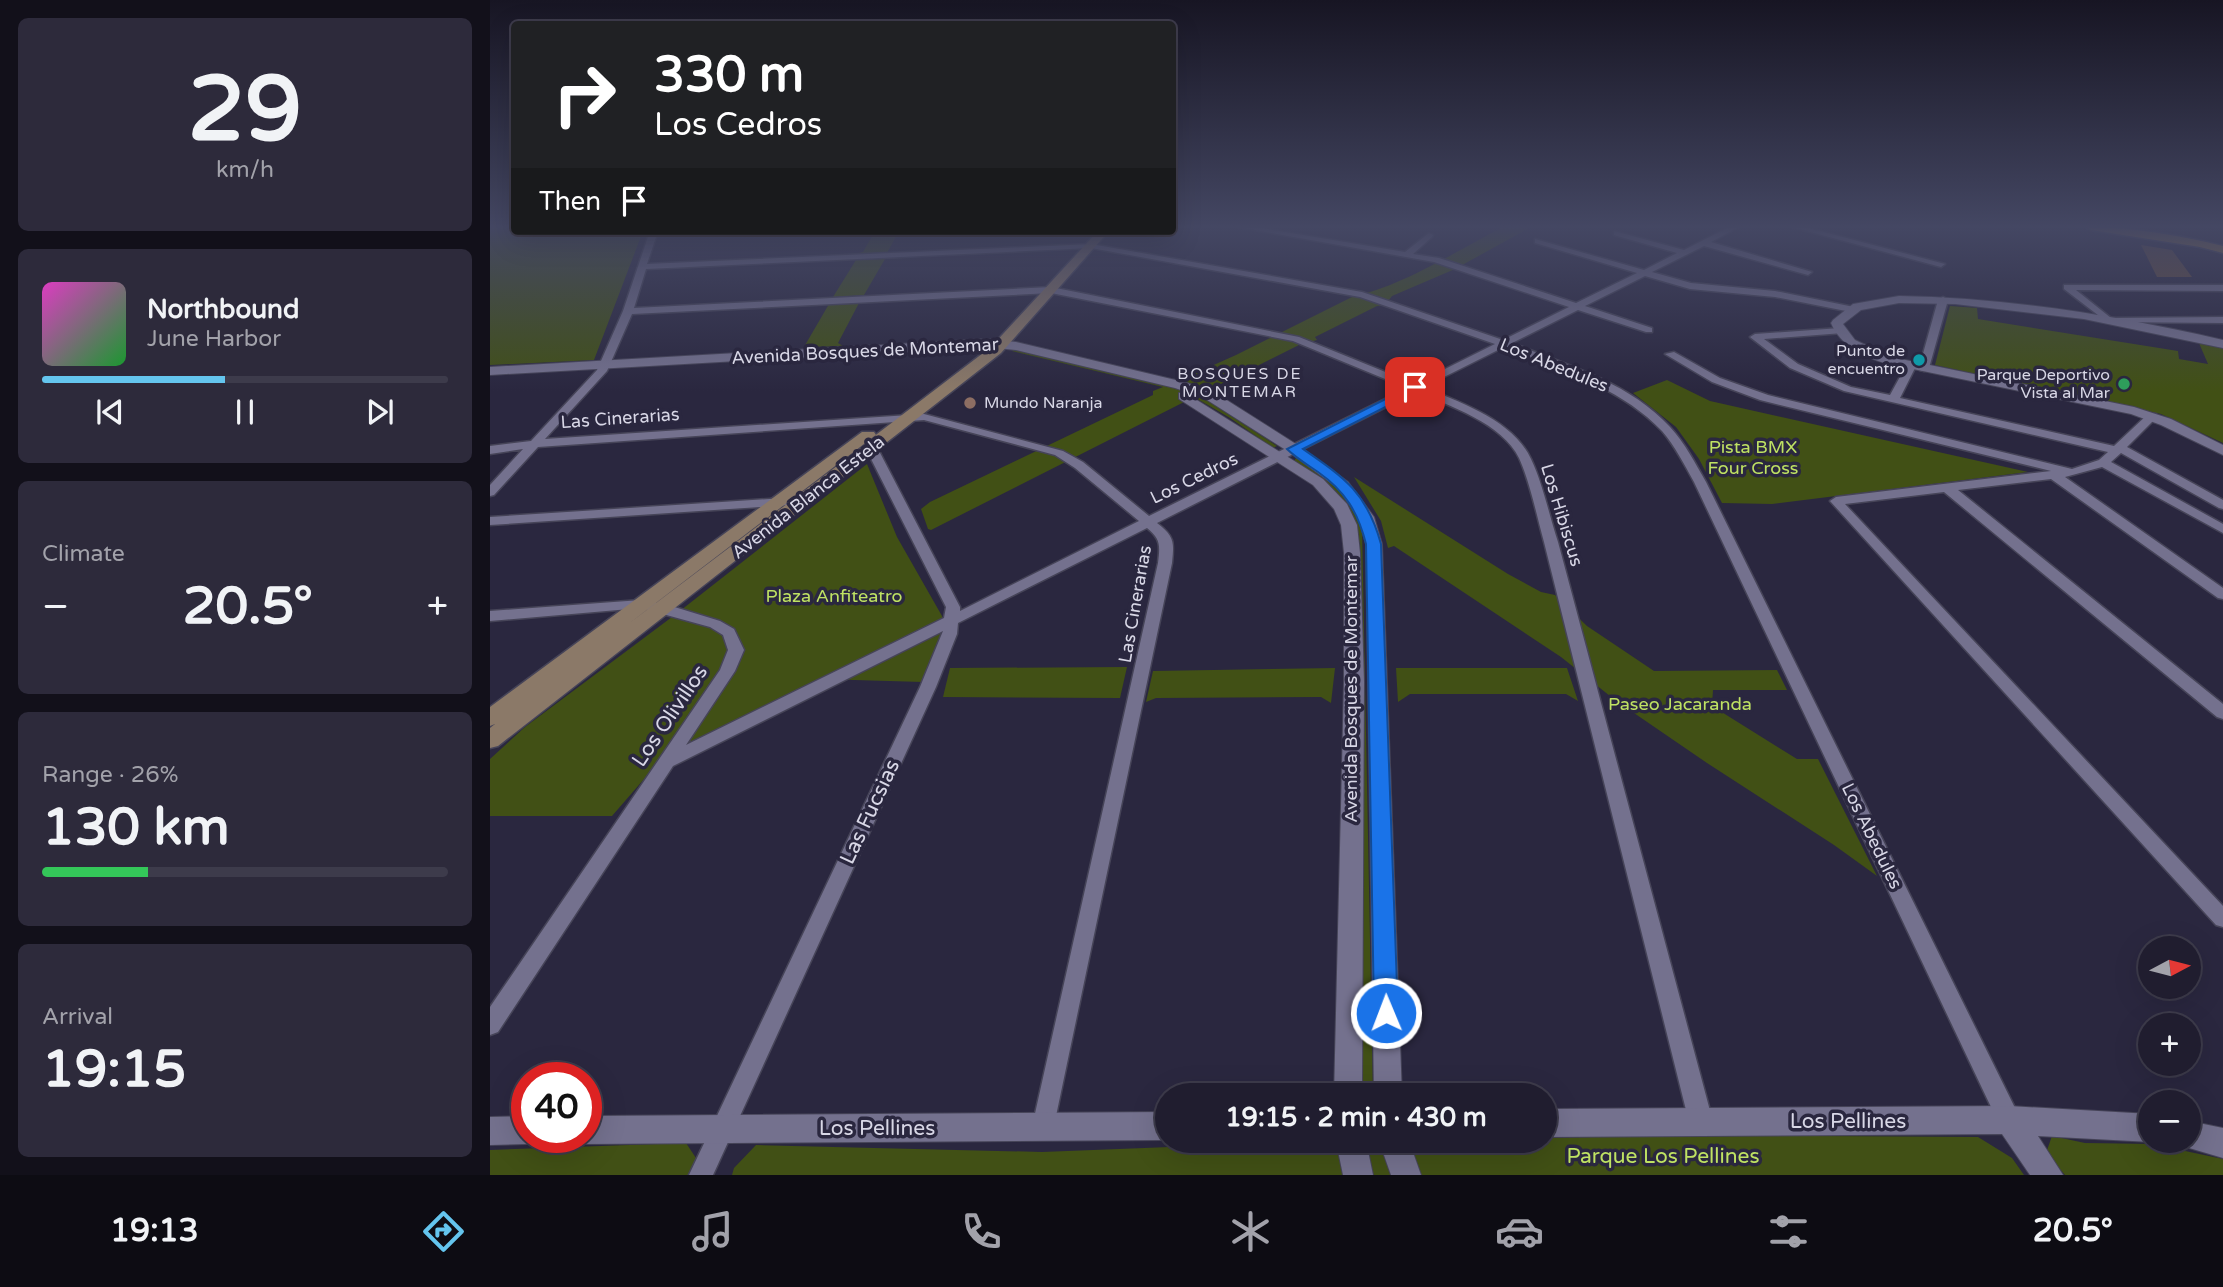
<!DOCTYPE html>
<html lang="en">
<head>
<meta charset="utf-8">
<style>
  :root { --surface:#201d2f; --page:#2d2a3b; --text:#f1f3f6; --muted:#a2a2aa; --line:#3d3b4b; --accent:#64c5ee }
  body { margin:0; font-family:"Varela Round",sans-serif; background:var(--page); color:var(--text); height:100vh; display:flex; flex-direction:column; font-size:26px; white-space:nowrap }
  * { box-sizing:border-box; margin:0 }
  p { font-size:23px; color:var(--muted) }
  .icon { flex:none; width:38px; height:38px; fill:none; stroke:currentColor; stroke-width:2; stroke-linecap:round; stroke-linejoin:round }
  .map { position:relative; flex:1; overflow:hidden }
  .details { display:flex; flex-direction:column; gap:18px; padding:18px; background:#12101a; width:490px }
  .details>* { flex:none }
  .top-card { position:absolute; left:21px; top:21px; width:665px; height:214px; border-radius:7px; box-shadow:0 7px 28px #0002,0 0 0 2px var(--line); background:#202124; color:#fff; overflow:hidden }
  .needle { width:46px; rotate:83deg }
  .controls { position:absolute; left:1648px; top:936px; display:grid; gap:14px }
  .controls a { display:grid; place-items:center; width:63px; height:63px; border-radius:50%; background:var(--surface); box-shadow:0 7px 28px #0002,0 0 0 2px var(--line); font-size:35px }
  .speed { position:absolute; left:21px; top:1062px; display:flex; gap:14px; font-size:35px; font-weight:700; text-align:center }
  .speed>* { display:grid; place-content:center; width:91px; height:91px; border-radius:50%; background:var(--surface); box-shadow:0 7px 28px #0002,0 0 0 2px var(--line); line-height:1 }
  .speed .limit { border:10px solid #d22; background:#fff; color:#111 }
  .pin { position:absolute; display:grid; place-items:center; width:60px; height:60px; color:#fff; margin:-30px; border-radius:14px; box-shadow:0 4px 10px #0006 }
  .me { position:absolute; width:77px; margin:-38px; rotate:359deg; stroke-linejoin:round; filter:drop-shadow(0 0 5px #0008) }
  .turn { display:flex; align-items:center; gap:24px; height:147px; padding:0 28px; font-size:32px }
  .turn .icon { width:91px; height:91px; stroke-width:2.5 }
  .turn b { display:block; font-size:49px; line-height:60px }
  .then { display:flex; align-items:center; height:66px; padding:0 28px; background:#0003; gap:14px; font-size:26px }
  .big { font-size:52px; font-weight:700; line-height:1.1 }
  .details .tile { flex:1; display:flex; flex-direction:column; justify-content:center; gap:10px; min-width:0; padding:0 24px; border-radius:10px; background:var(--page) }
  .details .dial { align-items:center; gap:0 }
  .dial b { font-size:91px; line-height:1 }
  .song { display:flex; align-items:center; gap:21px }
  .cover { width:84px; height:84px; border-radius:10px; background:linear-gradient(135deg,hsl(310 70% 55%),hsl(130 70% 35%)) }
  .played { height:7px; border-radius:4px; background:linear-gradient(90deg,var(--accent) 45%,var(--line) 45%) }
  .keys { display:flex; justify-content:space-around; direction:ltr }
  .heat { display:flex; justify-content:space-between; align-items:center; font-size:38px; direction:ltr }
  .charge { height:10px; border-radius:5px; background:linear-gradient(90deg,#34c759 26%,var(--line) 0) }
  .trip { position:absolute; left:665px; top:1083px; width:402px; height:70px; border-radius:35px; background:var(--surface); box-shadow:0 7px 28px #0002,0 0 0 2px var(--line); font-weight:700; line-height:70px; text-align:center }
  .tabs { display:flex; height:112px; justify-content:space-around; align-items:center; background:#0d0c13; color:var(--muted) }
  .tabs .icon { width:49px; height:49px }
  .tabs .active { color:var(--accent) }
  .tabs b { font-size:32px; color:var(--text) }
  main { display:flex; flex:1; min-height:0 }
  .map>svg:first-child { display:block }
  .green { fill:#415015 }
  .building { fill:#664d3b }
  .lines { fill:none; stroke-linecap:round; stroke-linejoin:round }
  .minor-casing { stroke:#464458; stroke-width:3 }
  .tertiary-casing { stroke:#464458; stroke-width:2 }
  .secondary-casing { stroke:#464458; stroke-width:3 }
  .primary-casing { stroke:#464458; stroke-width:3 }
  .minor { fill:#74718e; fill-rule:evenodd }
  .tertiary { fill:#74718e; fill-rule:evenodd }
  .secondary { fill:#8b7968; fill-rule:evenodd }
  .primary { fill:#a38141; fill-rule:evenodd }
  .route { fill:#1a73e8; stroke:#114b97; stroke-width:2 }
  .culture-dot { fill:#0f9aa8; stroke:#2a273f; stroke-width:2.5 }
  .leisure-dot { fill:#2e9e5b; stroke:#2a273f; stroke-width:2.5 }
  .education-dot { fill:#8d6e63; stroke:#2a273f; stroke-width:2.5 }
  .labels { text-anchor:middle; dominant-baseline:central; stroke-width:7; stroke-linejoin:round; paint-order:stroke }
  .far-poi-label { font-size:16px; fill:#d8d7e6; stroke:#2a273f; text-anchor:end }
  .far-neighbourhood-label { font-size:16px; letter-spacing:2px; fill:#d8d7e6; stroke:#2a273f }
  .street-label { font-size:18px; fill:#d8d7e6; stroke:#2a273f }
  .park-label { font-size:18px; fill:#bfe263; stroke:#2a273f }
  .near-street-label { font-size:21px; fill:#d8d7e6; stroke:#2a273f }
  .near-park-label { font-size:21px; fill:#bfe263; stroke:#2a273f }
</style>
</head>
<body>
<main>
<section class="details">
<div class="tile dial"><b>29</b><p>km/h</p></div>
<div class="tile">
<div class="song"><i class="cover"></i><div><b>Northbound</b><p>June Harbor</p></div></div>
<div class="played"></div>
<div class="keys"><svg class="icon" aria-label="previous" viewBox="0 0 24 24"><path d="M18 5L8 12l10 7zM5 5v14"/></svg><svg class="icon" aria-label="pause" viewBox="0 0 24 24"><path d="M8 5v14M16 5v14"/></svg><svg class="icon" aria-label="next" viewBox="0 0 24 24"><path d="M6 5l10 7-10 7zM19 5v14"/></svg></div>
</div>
<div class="tile"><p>Climate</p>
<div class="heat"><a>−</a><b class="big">20.5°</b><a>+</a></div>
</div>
<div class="tile"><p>Range · 26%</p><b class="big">130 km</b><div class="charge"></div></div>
<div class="tile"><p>Arrival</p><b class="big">19:15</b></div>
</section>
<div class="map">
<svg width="1733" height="1175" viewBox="0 0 1733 1175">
  <rect width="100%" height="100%" fill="#2a273f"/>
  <g class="green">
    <polygon points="0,227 24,227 24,231 153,231 104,360 0,365"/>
    <path d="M1013 227H1041L965 269 902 296 895 305 887 306 825 337 827 340 809 345 709 395 787 446 783 448 740 418 704 397 441 530 438 529 431 509 440 502 663 395V391L673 387 522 351 525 348 679 385 746 355 864 296C911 287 970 249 1013 227Z"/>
    <polygon points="385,231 409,231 397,253 366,254 373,252"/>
    <polygon points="395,259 374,295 343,297 366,260"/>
    <polygon points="369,303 348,343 353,346 314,347 339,304"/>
    <polygon points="1460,306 1487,308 1488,319 1688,351 1689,359 1718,364 1709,343 1725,347 1733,344 1733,443 1671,414 1445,365"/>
    <polygon points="1177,380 1220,401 1538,472 1282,504 1232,503 1209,459 1186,427 1143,393"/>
    <path d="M806 458C835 477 858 493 872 525L883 1095H870L866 528 804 461Z"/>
    <polygon points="377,464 407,537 452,616 457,639 433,682 330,679 174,756 122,816 0,816 0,759 35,727 186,614"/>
    <polygon points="864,477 1018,574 1051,592 1065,595 1097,626 1164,671 1287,670 1297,690 1223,690 1222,706 1307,759 1328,759 1387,876 1344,845 1217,763 1125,700 1071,657 904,546 898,548 891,521"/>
    <polygon points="637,667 630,698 453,697 460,668"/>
    <polygon points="845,668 841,703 831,697 666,698 656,702 663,671"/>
    <polygon points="906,668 1077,668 1088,701 1076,694 920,694 908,702"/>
    <polygon points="1194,1135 1488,1137 1522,1158 1534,1175 242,1175 244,1168 266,1145 552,1152 831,1141 1055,1141 1055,1138"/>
    <polygon points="1562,1136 1595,1143 1662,1144 1733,1159 1733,1175 1575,1175 1556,1153"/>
    <polygon points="196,1143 210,1164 206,1175 0,1175 0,1150"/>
  </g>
  <polygon class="building" points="1651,245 1682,250 1702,277 1667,277"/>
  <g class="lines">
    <g class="minor-casing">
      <g id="minor">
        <path d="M748 227H765L915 252 939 233 943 235 942 237 923 254 949 258 1086 303 1147 273 1045 243V239L1154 270 1187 253 1124 235V231L1194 250 1239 227H1249L1221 242 1322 272 1318 275 1214 246 1162 272 1201 283 1285 291 1364 307 1366 309 1361 312 1285 297 1200 289 1155 276 1095 306 1162 328V332H1156L1088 310 1022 343C1077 365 1139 382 1180 427 1195 443 1205 463 1216 482L1527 1112 1530 1120 1527 1128 1519 1131 1511 1128 1204 482C1194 464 1185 446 1172 431 1130 387 1069 369 1014 347L934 387C971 403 1023 420 1041 459 1053 484 1059 515 1068 542L1223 1122 1219 1130 1211 1133 1203 1130 1199 1122 1054 542C1047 517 1040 482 1029 458 1013 424 959 405 926 392L667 523C685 537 684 542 682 563L562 1135 554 1138 546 1135 542 1127 668 563C670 546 671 539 657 528L468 623 467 634 446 687 223 1175H199L430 687 453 631 183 766 8 1032 0 1035V1007L230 670 238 650 233 635 220 627 151 608 0 621V611L151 600 178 605 230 621 244 629 254 650 245 671 196 745 454 618 456 607 376 449 378 447H386L388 449 470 607V611L649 521 585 468 565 455 434 420 48 447 4 495 0 496V485L33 449 0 454V446L41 441 107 370 133 311 160 231H168L157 264 601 244 872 292 1013 340 1079 307 944 262ZM601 248 870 297 1005 344 925 384 809 337 561 287 144 308 156 269ZM561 293 803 341 917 388 659 516 593 462 573 451 434 414 55 439 117 371 142 314Z"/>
        <polygon points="1302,227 1315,227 1455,264 1451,267"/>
        <polygon points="1574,285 1733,285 1733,291 1586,290 1621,318 1733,317 1733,323 1617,322 1574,289"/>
        <polygon points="1453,297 1458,300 1439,368 1434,371 1430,370 1429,368 1448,300"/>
        <polygon points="1350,328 1353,329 1353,333 1274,339 1308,364 1361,387 1400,395 1417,364 1425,364 1426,366 1410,398 1624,446 1658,414 1666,414 1666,418 1637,447 1733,500 1733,509 1729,508 1631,453 1621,462 1733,524 1733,533 1612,467 1575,477 1733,588 1733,599 1728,598 1561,479 1468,490 1733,704 1733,719 1727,717 1454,492 1355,504 1733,906 1733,927 1726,925 1340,501 1346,497 1561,471 1270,400 1222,382 1175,354 1184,352 1230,378 1278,395 1582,469 1609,460 1618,452 1354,391 1300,368 1260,337 1265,334"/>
        <polygon points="295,498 299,499 301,502 299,505 0,525 0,517"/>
      </g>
    </g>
    <g class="tertiary-casing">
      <g id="tertiary">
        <path d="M1409 296C1518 298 1626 315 1733 340V348L1594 319 1465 304 1409 303 1371 310 1353 324 1365 340 1401 357 1644 407 1681 419 1733 445V455L1671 425 1641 414 1394 363C1371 355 1351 346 1341 323L1343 320 1363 304Z"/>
        <polygon points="497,339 526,342 694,382 724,392 809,446 858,482 884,517 892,544 912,1096 884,1096 876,544 868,517 848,488 799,452 714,398 685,388 526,350 497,347 0,375 0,367"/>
        <polygon points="694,392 833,479 857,504 867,525 870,553 874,682 872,1096 844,1096 854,682 854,553 851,525 844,509 823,485 689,399 689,393"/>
        <polygon points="1519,1106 1661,1114 1661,1141 1664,1141 1661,1142 1548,1136 1573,1175 1540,1175 1512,1134 1055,1137 1055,1109"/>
        <polygon points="677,1112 677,1140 96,1144 85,1138 96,1138 96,1116"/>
        <polygon points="37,1116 37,1138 48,1138 47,1140 37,1144 0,1145 0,1117"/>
        <polygon points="1699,1121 1733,1128 1733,1158 1689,1145 1687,1141 1699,1141"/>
        <polygon points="846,1141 876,1141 883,1175 853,1175"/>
        <polygon points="889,1141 919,1141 931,1175 901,1175"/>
      </g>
    </g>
    <g class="secondary-casing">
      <polygon id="secondary" points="608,231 619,231 511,353 8,746 0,748 0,728 5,724 0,726 0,707 372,432 384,432 386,435 384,438 137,625 501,347"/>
    </g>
    <g class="primary-casing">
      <path id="primary" d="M1596 227C1641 227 1689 235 1733 246V253L1710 247 1601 230Z"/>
    </g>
    <use href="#minor" class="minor"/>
    <use href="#tertiary" class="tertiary"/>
    <use href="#secondary" class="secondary"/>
    <use href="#primary" class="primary"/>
  </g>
  <linearGradient id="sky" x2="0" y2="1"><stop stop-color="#171523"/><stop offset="0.58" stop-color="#444763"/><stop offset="1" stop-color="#444763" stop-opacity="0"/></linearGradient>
  <rect width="1733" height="391" fill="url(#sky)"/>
  <path class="route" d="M925 384 929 385V390L813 449C855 478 877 493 891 544L908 1013 904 1020 896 1024 887 1020 884 1013 876 544C868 512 855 491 828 472 818 465 806 458 797 449Z"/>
  <circle class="culture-dot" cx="1429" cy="360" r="7"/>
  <circle class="leisure-dot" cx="1634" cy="384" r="7"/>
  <circle class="education-dot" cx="480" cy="403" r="7"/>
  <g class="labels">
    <g class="far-poi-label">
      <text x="1415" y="351">Punto de<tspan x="1415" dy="18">encuentro</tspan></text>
      <text x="1620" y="375">Parque Deportivo<tspan x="1620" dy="18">Vista al Mar</tspan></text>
      <text x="494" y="403" text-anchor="start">Mundo Naranja</text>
    </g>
    <g class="far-neighbourhood-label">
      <text x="750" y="374">BOSQUES DE<tspan x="750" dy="18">MONTEMAR</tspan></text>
    </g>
    <g class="street-label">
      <text transform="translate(375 351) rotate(-3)">Avenida Bosques de Montemar</text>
      <text transform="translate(1064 365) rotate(22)">Los Abedules</text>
      <text transform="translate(130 418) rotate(-4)">Las Cinerarias</text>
      <text transform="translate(704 478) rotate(-26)">Los Cedros</text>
      <text transform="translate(318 497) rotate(-38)">Avenida Blanca Estela</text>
      <text transform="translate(1072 515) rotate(73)">Los Hibiscus</text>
      <text transform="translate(645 604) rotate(-80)">Las Cinerarias</text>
      <text transform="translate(861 689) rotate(-90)">Avenida Bosques de Montemar</text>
      <text transform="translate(1382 836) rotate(64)">Los Abedules</text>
    </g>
    <g class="park-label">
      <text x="1263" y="447">Pista BMX<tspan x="1263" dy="21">Four Cross</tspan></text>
      <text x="344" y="596">Plaza Anfiteatro</text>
      <text x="1190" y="704">Paseo Jacaranda</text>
    </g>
    <g class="near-street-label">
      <text transform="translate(180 716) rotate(-56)">Los Olivillos</text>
      <text transform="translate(380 812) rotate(-65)">Las Fucsias</text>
      <text x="1358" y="1121">Los Pellines</text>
      <text x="387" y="1128">Los Pellines</text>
    </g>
    <g class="near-park-label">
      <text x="1173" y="1156">Parque Los Pellines</text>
    </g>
  </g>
</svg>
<div class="controls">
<a><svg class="needle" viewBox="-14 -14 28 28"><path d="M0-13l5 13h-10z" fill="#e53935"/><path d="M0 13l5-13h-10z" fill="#a2a2aa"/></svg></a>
<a>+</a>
<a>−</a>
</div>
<div class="speed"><div class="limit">40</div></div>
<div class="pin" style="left:925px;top:387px;background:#d93025"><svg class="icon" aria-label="arrive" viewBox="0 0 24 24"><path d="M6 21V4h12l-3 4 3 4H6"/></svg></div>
<svg class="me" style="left:896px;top:1013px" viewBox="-20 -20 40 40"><circle r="17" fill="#1a73e8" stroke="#fff" stroke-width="3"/><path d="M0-11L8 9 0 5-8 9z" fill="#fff"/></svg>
<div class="trip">19:15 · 2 min · 430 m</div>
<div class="top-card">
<div class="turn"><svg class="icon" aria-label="right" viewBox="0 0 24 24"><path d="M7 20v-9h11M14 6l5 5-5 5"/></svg><div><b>330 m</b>Los Cedros</div></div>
<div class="then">Then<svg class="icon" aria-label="arrive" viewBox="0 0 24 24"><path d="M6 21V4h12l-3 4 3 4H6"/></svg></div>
</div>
</div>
</main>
<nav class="tabs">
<b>19:13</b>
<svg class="icon active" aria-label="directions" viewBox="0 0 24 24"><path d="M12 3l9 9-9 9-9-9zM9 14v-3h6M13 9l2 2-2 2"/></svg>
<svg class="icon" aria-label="music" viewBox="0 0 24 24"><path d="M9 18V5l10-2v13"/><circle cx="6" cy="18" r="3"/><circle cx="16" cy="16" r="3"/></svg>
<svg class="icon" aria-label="phone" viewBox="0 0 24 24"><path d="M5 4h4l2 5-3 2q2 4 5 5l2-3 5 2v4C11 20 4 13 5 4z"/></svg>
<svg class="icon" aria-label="climate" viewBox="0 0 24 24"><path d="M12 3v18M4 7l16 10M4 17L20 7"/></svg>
<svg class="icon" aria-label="car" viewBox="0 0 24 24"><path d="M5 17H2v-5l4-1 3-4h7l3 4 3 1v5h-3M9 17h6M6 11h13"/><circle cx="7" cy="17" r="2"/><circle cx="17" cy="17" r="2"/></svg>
<svg class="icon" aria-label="filters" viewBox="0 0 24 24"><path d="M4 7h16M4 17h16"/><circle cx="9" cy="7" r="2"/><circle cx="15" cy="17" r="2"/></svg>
<b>20.5°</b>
</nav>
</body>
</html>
